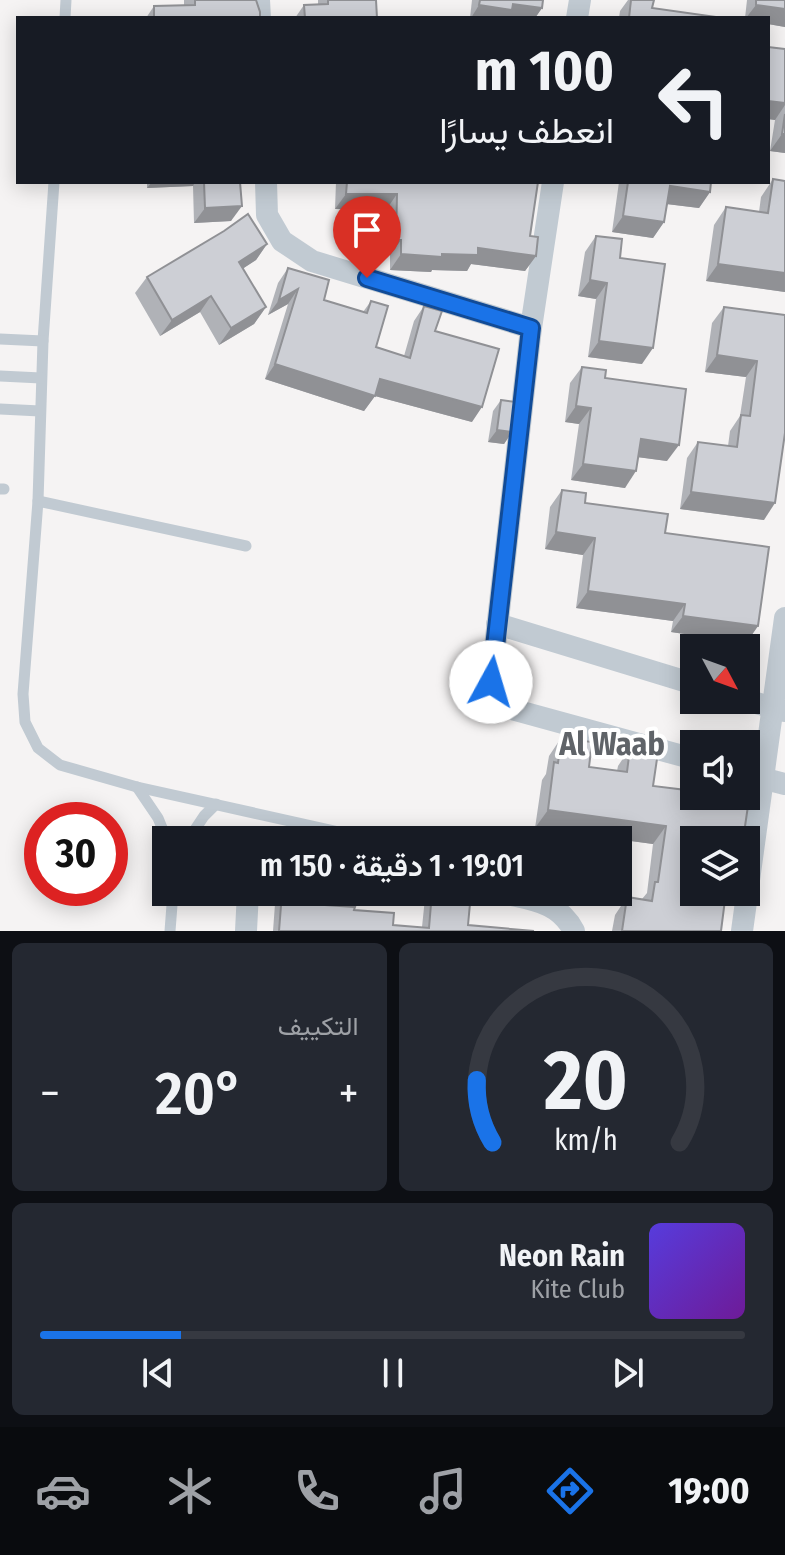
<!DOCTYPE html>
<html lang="ar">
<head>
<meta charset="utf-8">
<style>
  :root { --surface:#171b24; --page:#242831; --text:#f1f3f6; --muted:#9ea1a6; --line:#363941; --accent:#1a73e8 }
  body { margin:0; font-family:"Fira Sans Condensed",Vazirmatn,sans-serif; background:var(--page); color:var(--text); direction:rtl; height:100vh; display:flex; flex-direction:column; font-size:30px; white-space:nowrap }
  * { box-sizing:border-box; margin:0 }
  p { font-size:26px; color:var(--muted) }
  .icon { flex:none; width:44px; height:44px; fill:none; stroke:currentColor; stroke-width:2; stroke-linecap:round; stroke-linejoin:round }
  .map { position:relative; height:931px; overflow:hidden; direction:ltr }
  .details { display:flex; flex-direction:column; gap:12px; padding:12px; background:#0d0f14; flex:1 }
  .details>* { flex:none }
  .hud { position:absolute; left:16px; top:16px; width:754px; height:168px; border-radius:0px; box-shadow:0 4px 20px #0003; direction:rtl; background:#171b24; color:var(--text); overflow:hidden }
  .needle { width:52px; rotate:131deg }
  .tools { position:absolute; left:680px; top:634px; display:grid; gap:16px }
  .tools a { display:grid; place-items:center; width:80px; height:80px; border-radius:0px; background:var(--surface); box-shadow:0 4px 20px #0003; font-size:40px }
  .speed { position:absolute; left:24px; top:802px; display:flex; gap:16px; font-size:40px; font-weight:700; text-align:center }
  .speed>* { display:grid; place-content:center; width:104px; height:104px; border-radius:50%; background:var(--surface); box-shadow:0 4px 20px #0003; line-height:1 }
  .speed .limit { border:12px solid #d22; background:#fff; color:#111 }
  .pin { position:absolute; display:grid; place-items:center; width:68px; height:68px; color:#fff; margin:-82px -34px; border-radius:50% 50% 50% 0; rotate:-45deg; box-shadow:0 0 8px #0007 }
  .pin .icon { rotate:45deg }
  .me { position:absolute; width:88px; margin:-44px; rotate:6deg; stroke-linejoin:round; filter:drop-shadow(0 0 6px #0008) }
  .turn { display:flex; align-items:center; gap:28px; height:168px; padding:0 24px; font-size:36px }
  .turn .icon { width:104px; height:104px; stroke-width:2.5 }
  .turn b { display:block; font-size:56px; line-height:68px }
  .big { font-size:60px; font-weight:600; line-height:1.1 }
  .details .widget { flex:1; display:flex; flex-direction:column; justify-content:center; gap:12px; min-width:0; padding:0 28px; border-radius:12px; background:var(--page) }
  .details .dial { align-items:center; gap:0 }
  .dial svg { height:208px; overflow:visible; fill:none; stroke:var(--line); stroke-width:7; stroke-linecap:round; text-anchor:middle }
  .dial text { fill:var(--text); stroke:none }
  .song { display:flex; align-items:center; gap:24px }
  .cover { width:96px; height:96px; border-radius:12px; background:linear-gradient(135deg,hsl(250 70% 55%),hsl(280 70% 35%)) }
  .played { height:8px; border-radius:4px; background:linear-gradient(90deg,var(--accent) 20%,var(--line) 20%) }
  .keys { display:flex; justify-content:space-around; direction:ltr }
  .heat { display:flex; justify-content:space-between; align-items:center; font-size:44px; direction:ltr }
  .details .tiles { flex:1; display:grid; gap:12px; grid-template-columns:1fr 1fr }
  .widget:last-child { grid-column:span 2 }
  .trip { position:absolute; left:152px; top:826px; width:480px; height:80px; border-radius:0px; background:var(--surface); box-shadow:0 4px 20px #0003; font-weight:600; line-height:80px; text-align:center; direction:rtl }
  .dock { display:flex; height:128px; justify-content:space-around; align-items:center; background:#090b0e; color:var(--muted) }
  .dock .icon { width:56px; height:56px }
  .dock .on { color:var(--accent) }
  .dock b { font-size:36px; color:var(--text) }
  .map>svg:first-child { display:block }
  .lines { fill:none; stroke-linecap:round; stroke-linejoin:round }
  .lane { stroke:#c1cad2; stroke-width:11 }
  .street { stroke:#c1cad2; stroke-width:22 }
  .wall { fill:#b0b2b7 }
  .shaded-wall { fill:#909195 }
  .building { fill:#cdcfd5; stroke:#909195; stroke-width:2 }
  .route-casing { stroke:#114b97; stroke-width:20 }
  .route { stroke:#1a73e8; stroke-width:14 }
  .labels { text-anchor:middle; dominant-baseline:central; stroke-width:8; stroke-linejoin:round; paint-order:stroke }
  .district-label { font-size:32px; font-weight:bold; fill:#5f6368; stroke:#fff }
</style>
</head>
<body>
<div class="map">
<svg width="785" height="931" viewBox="0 0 785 931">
  <rect width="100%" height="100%" fill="#f5f3f3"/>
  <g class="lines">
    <g class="lane">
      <polyline points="65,18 66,0"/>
      <polyline points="54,182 43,341 38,501 23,694 25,722 38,748 60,765 137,787 375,840"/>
      <polyline points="0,339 43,341"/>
      <polyline points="0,376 41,378"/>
      <polyline points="0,409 40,411"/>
      <polyline points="0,489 4,489"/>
      <polyline points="38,501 246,546"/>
      <polyline points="137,787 158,818 167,840"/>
      <polyline points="188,840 204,816 216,804"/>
      <polyline points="170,931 173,892"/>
    </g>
    <g class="street">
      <polyline points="259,0 260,18"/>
      <polyline points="577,18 580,0"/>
      <polyline points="266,182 267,215 282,241 312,261 531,328"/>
      <polyline points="553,182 531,328 491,682 499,702 515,710 694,759"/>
      <polyline points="497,624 694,684"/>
      <polyline points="746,700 784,711"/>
      <polyline points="746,774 785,784"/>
      <polyline points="284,840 287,838 295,840"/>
      <path d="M499 892C530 900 558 900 574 931"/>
      <polyline points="246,931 248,892"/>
      <polyline points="742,931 785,618"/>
    </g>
  </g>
  <g class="wall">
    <polygon points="184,0 256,0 260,18 146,18 154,6 184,5"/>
    <polygon points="318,0 376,0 377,18 295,18 304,5 318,4"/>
    <polygon points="472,0 543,0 542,8 535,18 470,18"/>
    <polygon points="628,0 654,0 652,8 723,18 619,18 620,11"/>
    <polygon points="747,0 785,0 785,27 768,24 768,18 745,18"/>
    <polygon points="768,47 785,49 785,153 770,151 775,120 768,119"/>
    <polygon points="773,179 785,181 785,292 706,281 714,225 726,207 759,212 761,197"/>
    <polygon points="147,182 240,182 231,221 194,223 193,186 147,188"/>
    <polygon points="336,182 540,182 538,183 530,236 536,256 525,271 471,264 467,271 432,270 431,272 390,270 390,255 385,255 386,210 335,209"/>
    <polygon points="619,182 711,182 710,192 699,208 667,204 664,222 653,238 612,232"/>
    <polygon points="596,236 620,258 642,364 588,357 596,299 578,296 585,252"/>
    <polygon points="267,244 256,260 242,269 266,307 254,324 219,345 200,312 160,336 135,293 147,277"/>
    <polygon points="288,268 324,300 363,312 371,301 376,347 404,356 414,321 424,306 472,422 375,396 364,411 265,379 288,304 268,315 278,283"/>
    <polygon points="724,307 785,315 764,520 680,509 687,458 698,442 728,446 730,431 740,416 746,377 705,372 712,323"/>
    <polygon points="582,367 605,378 667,461 638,457 625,488 571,480 579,424 565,422 570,383"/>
    <polygon points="501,400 512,432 504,444 488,442 493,411"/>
    <polygon points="562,490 585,503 665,533 758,626 746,643 671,632 673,621 576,608 583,555 545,549 550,507"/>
    <polygon points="561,738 589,767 617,771 618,766 630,748 653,786 694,892 734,892 724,906 721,931 722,931 612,931 615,915 627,897 642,899 647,893 653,844 535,828 542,780 546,774 549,756"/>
    <polygon points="429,892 457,892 468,925 534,931 273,931 275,904 282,893 326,905 354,910 393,925 422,927 425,898"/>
  </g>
  <g class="shaded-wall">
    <polygon points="513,4 542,8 535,18 471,18 479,5"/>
    <polygon points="756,5 785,9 785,27 768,24 768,18 746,18"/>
    <polygon points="768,101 785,103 785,105 775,120 768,119"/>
    <polygon points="782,134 785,134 785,153 770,151"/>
    <polygon points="152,182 195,182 193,186 147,188"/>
    <polygon points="670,186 710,192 699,208 658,203"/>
    <polygon points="346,194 397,194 386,210 335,209"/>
    <polygon points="242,206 231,221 194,223 205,208"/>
    <polygon points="623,216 664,222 653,238 612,232"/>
    <polygon points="396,240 401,240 390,255 385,255"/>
    <polygon points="267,244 256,260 227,279 239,262"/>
    <polygon points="478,248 536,256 525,271 471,264 467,271 432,270 431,272 390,270 401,254 442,254"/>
    <polygon points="718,264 785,273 785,292 706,281"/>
    <polygon points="590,280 607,283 596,299 578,296"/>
    <polygon points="298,289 288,304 268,315 279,300"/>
    <polygon points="211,296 200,312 160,336 172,320"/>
    <polygon points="266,307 254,324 219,345 231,328"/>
    <polygon points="599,341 653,348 642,364 588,357"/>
    <polygon points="717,355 757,361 746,377 705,372"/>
    <polygon points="275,364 380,379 482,407 472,422 375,396 364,411 265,379"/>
    <polygon points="576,406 591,408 579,424 565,422"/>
    <polygon points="497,430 512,432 504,444 488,442"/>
    <polygon points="641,439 679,445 667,461 629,456"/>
    <polygon points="583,464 636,471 625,488 571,480"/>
    <polygon points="691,492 775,503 764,520 680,509"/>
    <polygon points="556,532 595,538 583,555 545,549"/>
    <polygon points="588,591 685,604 673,621 576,608"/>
    <polygon points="683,616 758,626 746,643 671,632"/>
    <polygon points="548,810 666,826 653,844 535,828"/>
    <polygon points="724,892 734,892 724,907"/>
  </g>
  <g class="building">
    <polygon points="195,0 256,0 260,12 260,18 154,18 154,6 195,5"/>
    <polygon points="328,0 376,0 377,18 305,18 304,5 328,4"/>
    <polygon points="480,0 543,0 542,8 513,4 512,10 479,5"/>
    <polygon points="631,0 654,0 652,8 723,18 629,18"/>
    <polygon points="756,0 785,0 785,9 756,5"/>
    <polygon points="768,47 785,49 785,103 768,101"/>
    <polygon points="785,114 785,134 782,134"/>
    <polygon points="773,179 785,181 785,273 718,264 726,207 768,213"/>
    <polygon points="204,182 240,182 242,206 205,208"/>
    <polygon points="347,182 538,182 530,236 538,237 536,256 478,248 478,255 442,254 442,257 401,254 401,240 396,240 397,194 346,194"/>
    <polygon points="628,182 711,182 710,192 670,186 664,222 623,216"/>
    <polygon points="248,214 267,244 239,262 266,307 231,328 211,296 172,320 147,277 224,231"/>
    <polygon points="596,236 622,239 620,258 665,264 653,348 599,341 607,283 590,280"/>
    <polygon points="288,268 329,280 324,300 367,313 371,301 388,306 376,347 410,358 424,306 442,311 435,331 499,349 482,407 380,379 375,396 275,364 298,289 279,300"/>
    <polygon points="724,307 785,315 785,433 775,503 691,492 698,442 737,447 741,415 750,416 757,361 717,355"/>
    <polygon points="582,367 606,370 605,378 686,389 679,445 641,439 636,471 583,464 591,408 576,406"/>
    <polygon points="501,400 516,402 512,432 497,430"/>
    <polygon points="562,490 586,493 585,503 668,514 665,533 769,547 758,626 683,616 685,604 588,591 595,538 556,532"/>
    <polygon points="561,738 592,742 589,767 627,772 630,748 658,752 653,786 694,791 694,796 728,796 749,799 743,840 694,840 694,892 726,892 721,931 722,931 622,931 627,897 652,901 655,882 658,882 666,826 548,810 554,762 558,763"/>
    <polygon points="432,892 471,893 468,925 534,931 279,931 282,893 327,898 326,905 355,907 354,910 394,913 393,925 429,928"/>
  </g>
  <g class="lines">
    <g class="route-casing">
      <polyline id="route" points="367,278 531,328 491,682"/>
    </g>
    <use href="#route" class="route"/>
  </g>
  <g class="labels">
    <g class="district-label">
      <text x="612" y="744">Al Waab</text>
    </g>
  </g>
</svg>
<div class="tools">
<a><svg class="needle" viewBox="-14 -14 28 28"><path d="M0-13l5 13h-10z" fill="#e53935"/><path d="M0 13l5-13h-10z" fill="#9ea1a6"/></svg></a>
<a><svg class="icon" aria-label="sound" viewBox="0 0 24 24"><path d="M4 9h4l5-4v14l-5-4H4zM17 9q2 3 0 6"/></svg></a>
<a><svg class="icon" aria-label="layers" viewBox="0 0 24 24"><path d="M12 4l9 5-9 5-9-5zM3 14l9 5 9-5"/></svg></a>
</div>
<div class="speed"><div class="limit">30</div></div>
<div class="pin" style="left:367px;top:278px;background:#d93025"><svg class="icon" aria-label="arrive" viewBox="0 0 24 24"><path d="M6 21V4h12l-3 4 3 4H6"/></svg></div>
<svg class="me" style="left:491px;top:682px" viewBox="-20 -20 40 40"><circle r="19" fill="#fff"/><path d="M0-13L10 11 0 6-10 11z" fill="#1a73e8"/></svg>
<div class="trip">19:01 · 1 دقيقة · 150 m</div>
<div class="hud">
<div class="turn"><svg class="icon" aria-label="left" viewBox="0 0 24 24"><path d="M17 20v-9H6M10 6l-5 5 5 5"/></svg><div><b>100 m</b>انعطف يسارًا</div></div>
</div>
</div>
<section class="details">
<div class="tiles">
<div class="widget dial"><svg viewBox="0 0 100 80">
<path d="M14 69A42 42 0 1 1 86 69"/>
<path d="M14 69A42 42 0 0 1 8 45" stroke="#1a73e8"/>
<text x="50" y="56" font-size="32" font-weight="700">20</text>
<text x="50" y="72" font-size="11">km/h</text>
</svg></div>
<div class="widget"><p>التكييف</p>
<div class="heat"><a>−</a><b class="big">20°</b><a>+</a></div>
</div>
<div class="widget">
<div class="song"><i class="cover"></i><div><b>Neon Rain</b><p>Kite Club</p></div></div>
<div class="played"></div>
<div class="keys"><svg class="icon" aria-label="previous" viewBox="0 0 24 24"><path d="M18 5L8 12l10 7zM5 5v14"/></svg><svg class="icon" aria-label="pause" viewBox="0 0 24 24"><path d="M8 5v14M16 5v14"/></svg><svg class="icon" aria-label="next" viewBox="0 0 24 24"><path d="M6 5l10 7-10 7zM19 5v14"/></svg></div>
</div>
</div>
</section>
<nav class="dock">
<b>19:00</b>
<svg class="icon on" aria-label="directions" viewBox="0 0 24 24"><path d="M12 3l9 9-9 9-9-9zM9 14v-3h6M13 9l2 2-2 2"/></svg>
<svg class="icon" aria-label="music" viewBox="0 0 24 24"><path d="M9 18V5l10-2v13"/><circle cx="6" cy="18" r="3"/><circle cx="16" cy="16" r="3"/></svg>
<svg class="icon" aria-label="phone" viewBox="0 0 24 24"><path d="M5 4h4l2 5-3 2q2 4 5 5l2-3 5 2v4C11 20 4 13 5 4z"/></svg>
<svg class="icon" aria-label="climate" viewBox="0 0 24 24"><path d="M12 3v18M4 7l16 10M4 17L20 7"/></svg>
<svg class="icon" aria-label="car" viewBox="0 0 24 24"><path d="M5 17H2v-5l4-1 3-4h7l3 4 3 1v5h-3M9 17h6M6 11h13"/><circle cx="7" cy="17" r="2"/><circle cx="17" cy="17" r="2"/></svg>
</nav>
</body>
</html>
